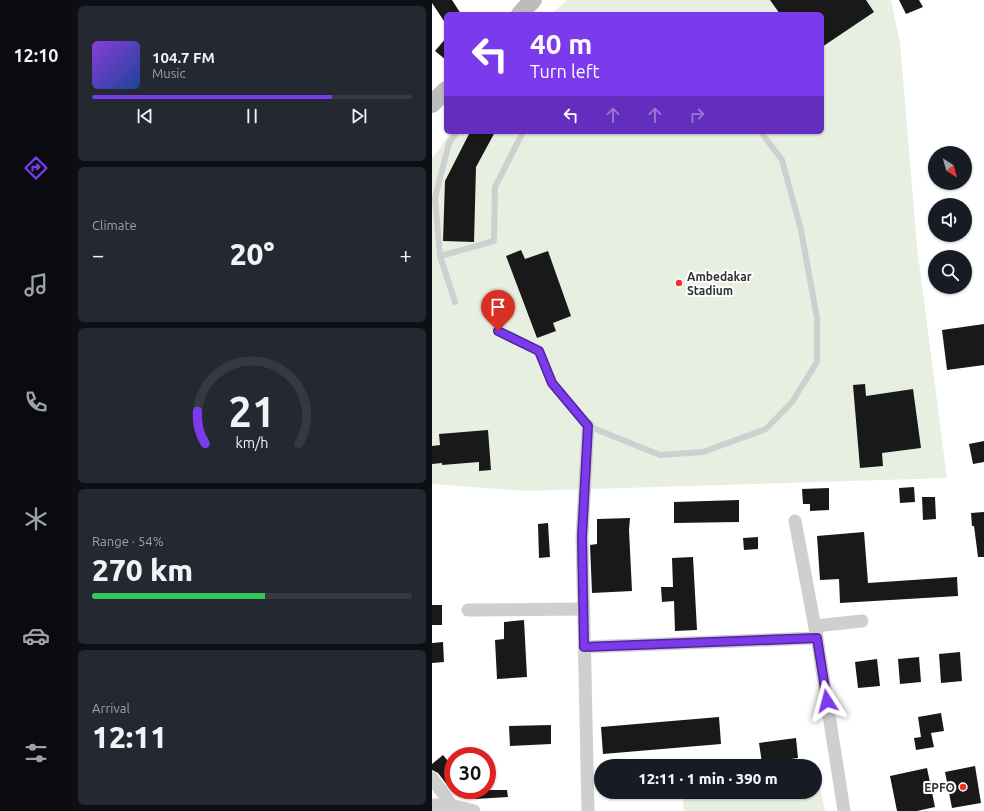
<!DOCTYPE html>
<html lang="en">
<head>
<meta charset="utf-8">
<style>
  :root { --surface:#171b24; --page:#242831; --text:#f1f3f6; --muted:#9ea1a6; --line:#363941; --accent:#7c3aed }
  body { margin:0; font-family:Ubuntu,sans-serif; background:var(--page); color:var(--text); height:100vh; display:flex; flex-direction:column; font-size:15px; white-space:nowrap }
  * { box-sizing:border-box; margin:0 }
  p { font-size:13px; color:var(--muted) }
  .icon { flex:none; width:22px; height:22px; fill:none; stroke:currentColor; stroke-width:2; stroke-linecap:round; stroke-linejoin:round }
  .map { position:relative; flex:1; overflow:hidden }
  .drawer { display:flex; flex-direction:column; gap:6px; padding:6px; background:#0d0f14; width:360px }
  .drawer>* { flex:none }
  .top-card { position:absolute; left:12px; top:12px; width:380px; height:122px; border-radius:6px; box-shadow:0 1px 3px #0004; background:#7c3aed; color:#fff; overflow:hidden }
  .needle { width:26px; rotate:143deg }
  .controls { position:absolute; left:496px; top:146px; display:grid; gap:8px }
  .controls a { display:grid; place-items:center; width:44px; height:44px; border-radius:50%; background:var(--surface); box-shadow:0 1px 3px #0004; font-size:20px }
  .speed { position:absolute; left:12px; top:747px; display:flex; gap:8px; font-size:20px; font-weight:700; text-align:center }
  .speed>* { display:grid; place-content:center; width:52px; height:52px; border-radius:50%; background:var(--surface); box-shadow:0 1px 3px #0004; line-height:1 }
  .speed .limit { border:6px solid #d22; background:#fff; color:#111 }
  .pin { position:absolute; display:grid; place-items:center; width:34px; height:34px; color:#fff; margin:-41px -17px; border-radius:50% 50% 50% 0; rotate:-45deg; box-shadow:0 0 4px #0007 }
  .pin .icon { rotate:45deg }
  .me { position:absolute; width:44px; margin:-22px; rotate:351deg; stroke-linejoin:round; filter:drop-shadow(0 0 3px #0008) }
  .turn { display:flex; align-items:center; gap:14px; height:84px; padding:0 20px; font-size:18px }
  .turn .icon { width:52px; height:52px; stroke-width:2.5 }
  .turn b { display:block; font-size:28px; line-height:34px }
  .lanes { display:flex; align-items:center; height:38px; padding:0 20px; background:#0003; justify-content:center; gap:20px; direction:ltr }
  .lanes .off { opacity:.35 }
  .big { font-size:30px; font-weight:800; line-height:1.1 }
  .drawer .widget { flex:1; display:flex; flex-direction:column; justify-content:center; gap:6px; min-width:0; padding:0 14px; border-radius:6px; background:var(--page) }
  .drawer .dial { align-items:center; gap:0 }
  .dial svg { height:104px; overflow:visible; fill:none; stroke:var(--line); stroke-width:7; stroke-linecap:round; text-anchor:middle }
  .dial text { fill:var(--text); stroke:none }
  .song { display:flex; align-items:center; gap:12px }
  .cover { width:48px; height:48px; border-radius:6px; background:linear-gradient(135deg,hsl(270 70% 55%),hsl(220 70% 35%)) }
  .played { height:4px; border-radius:2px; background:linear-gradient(90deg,var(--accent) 75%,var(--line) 75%) }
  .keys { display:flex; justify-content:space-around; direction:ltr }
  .heat { display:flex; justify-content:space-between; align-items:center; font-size:22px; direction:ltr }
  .charge { height:6px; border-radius:3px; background:linear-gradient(90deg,#34c759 54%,var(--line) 0) }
  .trip { position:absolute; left:162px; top:759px; width:228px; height:40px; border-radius:20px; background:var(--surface); box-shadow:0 1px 3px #0004; font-weight:800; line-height:40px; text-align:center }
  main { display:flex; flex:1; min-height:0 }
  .tabs { display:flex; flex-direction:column; width:72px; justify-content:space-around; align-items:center; background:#090b0e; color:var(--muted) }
  .tabs .icon { width:28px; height:28px }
  .tabs .selected { color:var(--accent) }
  .tabs b { font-size:18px; color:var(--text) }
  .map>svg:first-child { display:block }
  .green { fill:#e7efe0 }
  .building { fill:#191919 }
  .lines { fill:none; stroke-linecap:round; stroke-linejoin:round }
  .lane { stroke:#cfcfcf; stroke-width:6 }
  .street { stroke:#cfcfcf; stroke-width:13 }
  .secondary { stroke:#bcbcbc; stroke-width:18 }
  .route-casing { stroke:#51269a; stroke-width:10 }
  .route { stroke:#7c3aed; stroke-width:7 }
  .poi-dot { fill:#f22f2c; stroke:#fff; stroke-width:1.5 }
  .labels { text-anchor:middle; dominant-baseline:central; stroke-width:4; stroke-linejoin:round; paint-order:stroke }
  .poi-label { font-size:12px; font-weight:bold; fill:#323232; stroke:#fff; text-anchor:start }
</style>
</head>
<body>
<main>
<nav class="tabs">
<b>12:10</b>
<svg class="icon selected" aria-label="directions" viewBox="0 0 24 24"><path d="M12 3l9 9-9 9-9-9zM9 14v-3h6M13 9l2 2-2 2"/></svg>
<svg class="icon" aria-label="music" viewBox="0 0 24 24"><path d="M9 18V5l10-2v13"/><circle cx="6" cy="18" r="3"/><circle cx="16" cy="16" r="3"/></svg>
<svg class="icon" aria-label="phone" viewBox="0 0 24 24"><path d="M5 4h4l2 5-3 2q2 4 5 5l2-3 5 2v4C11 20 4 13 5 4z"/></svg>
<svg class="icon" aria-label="climate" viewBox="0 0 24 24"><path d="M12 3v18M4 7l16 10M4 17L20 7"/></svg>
<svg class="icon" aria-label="car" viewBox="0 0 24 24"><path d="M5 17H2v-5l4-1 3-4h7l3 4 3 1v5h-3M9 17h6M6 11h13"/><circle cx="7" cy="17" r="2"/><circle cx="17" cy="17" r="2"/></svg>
<svg class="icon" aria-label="filters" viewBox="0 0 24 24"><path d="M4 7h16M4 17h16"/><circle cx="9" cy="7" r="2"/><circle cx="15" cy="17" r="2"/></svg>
</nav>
<section class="drawer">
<div class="widget">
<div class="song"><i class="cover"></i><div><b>104.7 FM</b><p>Music</p></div></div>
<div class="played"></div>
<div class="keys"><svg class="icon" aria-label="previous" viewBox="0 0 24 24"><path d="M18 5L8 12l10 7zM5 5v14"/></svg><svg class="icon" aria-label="pause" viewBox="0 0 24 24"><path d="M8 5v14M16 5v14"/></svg><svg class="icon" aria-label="next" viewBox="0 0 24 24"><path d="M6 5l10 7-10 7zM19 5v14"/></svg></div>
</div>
<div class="widget"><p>Climate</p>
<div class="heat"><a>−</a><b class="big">20°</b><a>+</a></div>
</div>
<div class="widget dial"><svg viewBox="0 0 100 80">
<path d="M14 69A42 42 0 1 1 86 69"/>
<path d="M14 69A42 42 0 0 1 8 44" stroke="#7c3aed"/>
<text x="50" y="56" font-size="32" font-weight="700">21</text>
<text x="50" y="72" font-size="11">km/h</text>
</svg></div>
<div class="widget"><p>Range · 54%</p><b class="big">270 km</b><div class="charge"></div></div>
<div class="widget"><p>Arrival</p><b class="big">12:11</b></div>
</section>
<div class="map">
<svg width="552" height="811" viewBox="0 0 552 811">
  <rect width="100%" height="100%" fill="#fff"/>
  <g class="green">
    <polygon points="135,0 459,0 468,43 485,247 515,478 93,491 0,484 0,159 19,132 390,132 390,14 119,14"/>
    <polygon points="383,770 385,770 393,811 252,811 250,792 383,792"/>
  </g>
  <g class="building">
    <polygon points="0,0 20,0 29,14 14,14 14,24 0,3"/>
    <polygon points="338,0 434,0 442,12 390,47 390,14 348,14"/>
    <polygon points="467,0 487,0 491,7 474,14"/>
    <polygon points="14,38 14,60 3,51"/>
    <polygon points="38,132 63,132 44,167 42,242 11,241 13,181"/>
    <polygon points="89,250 93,259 116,251 139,316 121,323 124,331 105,338 74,256"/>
    <polygon points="552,324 552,365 515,370 510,330"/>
    <polygon points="433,384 434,396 481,389 489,448 450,453 451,466 428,468 421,385"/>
    <polygon points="56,430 59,470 47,471 47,462 10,465 10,463 0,464 0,446 8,445 7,434"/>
    <polygon points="552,441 552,462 541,464 537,444"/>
    <polygon points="482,487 483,502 468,503 467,488"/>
    <polygon points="397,488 397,510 378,511 378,504 371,504 370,489"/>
    <polygon points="490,497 503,497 504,519 491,520"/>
    <polygon points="307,500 307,522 242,523 242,502"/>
    <polygon points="552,512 552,557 546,557 542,526 540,526 539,513"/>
    <polygon points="198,518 197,530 200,591 160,593 158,545 165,544 165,519"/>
    <polygon points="116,523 118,557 107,558 106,524"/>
    <polygon points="432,532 436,583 525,577 526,596 408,603 407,579 388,580 385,536"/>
    <polygon points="326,537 326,549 312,550 311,538"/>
    <polygon points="261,557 265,630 243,631 242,601 230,602 229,587 241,587 240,558"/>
    <rect x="0" y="605" width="10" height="20"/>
    <polygon points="92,620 95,677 65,679 63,640 72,639 72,622"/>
    <polygon points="11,642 12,662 0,663 0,643"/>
    <polygon points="528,652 530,681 509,683 507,654"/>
    <polygon points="487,657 489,682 468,684 466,659"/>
    <polygon points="445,659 448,686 426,688 423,662"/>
    <polygon points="509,713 512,731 499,733 502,747 484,750 482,738 489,737 486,717"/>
    <polygon points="287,717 289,744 171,754 169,727"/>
    <polygon points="119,725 119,744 78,746 77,726"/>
    <polygon points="364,738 366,758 330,763 327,743"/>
    <polygon points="11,755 21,767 21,782 16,786 6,773 0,770 0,764"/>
    <polygon points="543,766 549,803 520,808 513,772"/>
    <polygon points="495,768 503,807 485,811 465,811 458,776"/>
    <polygon points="43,790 75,790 76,797 43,799"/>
  </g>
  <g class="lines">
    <g class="lane">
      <polyline points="8,256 62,241 63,187 91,132"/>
      <polyline points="23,302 8,256 3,198 17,143 25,132"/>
      <polyline points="66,331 107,351 120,383 156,426 228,455 271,452 334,429 360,402 385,362 385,318 369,230 350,160 329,132"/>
    </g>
    <g class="street">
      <polyline points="156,426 150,537 156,811"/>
      <polyline points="363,521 385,638 412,811"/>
      <polyline points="36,610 152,609"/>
      <polyline points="383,626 430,621"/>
      <polyline points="152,647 385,638"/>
      <polyline points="0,778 19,805"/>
      <polyline points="0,805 19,805 42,811"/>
    </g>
    <g class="secondary">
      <polyline points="88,14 101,0"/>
      <polyline points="0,104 14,90"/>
    </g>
  </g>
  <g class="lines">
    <g class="route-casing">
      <polyline id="route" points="66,331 107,351 120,383 156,426 150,537 152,647 385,638 395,701"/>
    </g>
    <use href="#route" class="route"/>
  </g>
  <g class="poi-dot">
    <circle cx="247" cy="283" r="4"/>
    <circle cx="531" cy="787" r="4"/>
  </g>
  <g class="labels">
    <g class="poi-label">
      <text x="255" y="276">Ambedakar<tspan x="255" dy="14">Stadium</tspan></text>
      <text x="523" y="787" text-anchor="end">EPFO</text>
    </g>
  </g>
</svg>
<div class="controls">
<a><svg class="needle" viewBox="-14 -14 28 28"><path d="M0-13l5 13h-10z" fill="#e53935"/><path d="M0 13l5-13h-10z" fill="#9ea1a6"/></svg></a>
<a><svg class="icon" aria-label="sound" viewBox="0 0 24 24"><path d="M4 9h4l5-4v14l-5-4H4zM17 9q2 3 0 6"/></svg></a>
<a><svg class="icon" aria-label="search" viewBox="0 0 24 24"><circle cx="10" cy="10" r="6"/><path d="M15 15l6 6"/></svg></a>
</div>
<div class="speed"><div class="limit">30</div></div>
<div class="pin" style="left:66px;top:331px;background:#d93025"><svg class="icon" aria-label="arrive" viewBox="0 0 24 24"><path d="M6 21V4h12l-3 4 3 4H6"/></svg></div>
<svg class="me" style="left:395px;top:701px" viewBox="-20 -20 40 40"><path d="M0-17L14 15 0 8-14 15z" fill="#7c3aed" stroke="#fff" stroke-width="4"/></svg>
<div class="trip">12:11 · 1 min · 390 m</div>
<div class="top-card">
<div class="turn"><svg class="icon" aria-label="left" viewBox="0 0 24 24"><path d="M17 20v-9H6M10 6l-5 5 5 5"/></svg><div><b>40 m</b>Turn left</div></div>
<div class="lanes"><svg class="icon" aria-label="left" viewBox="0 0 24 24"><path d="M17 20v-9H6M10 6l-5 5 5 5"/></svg><svg class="icon off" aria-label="ahead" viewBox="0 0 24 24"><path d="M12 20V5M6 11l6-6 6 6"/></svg><svg class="icon off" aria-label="ahead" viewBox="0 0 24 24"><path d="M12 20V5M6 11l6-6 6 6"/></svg><svg class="icon off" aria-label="right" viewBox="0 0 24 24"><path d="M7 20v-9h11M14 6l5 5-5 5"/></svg></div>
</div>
</div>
</main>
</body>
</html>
